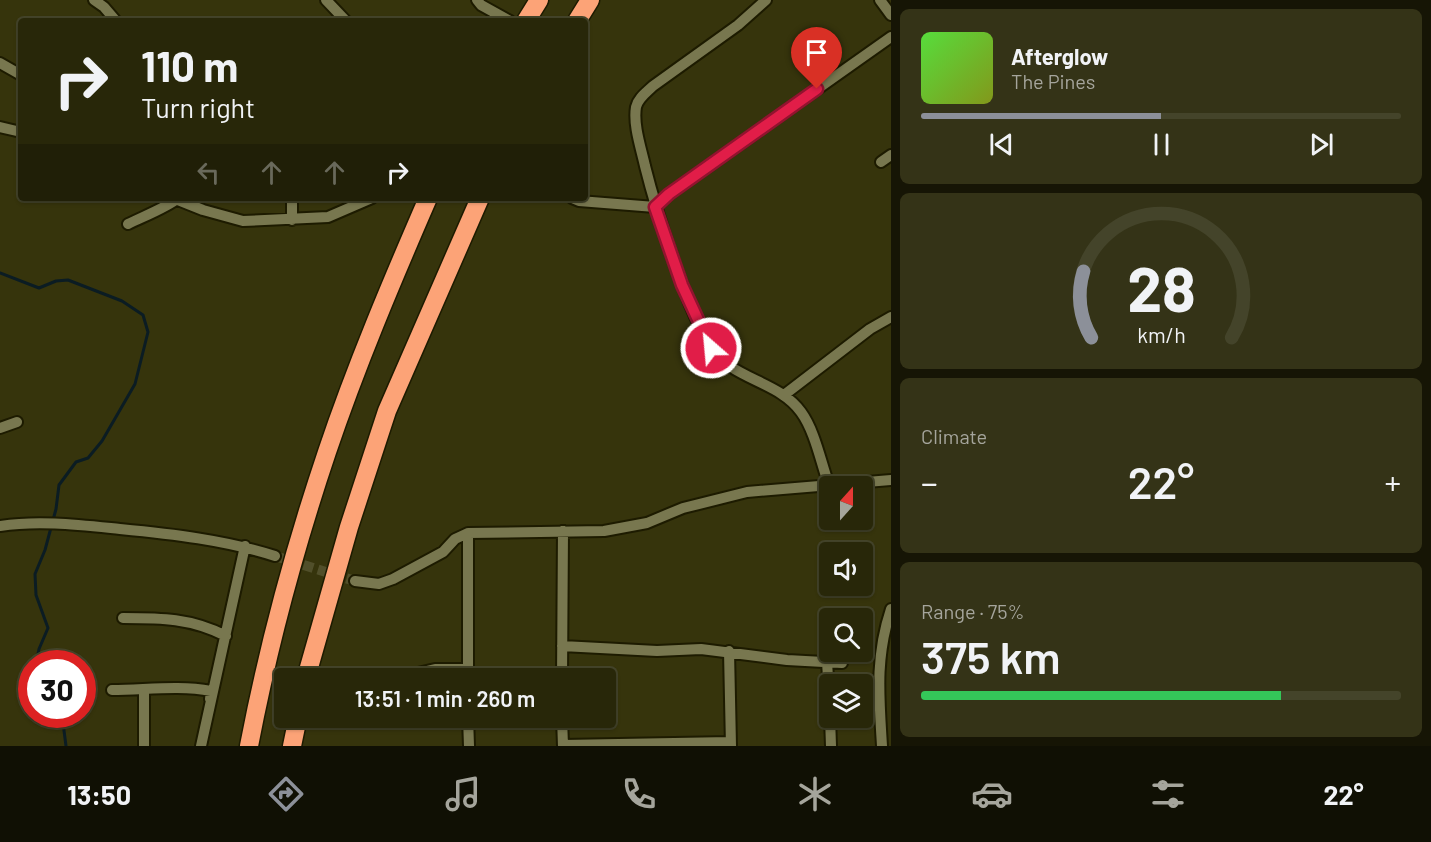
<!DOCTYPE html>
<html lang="en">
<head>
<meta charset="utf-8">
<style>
  :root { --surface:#282709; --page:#343317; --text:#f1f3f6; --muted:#a5a59c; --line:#44442a; --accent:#8c9099 }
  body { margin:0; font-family:Barlow,sans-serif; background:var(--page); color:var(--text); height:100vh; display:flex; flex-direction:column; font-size:22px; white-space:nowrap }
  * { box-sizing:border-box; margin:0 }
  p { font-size:20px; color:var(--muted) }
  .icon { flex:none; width:33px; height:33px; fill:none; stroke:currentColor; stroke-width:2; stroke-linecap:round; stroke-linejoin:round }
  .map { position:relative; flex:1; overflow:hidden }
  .drawer { display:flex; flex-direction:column; gap:9px; padding:9px; background:#161505; width:540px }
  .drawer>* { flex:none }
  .top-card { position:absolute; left:18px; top:18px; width:570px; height:183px; border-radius:6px; box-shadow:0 2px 4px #0004,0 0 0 2px var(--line); background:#282709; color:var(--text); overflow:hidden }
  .needle { width:39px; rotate:21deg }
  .fabs { position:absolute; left:819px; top:476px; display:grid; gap:12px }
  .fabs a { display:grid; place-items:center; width:54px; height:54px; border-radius:6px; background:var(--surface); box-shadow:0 2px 4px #0004,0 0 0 2px var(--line); font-size:30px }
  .speed { position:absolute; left:18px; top:650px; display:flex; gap:12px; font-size:30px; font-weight:700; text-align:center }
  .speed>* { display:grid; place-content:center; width:78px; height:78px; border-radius:50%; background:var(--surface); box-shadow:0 2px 4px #0004,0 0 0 2px var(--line); line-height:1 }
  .speed .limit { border:9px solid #d22; background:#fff; color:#111 }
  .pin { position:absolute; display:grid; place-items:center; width:51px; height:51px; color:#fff; margin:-62px -26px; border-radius:50% 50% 50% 0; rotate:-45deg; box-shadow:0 0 6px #0007 }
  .pin .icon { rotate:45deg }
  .me { position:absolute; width:66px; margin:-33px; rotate:333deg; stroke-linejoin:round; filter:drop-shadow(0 0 4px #0008) }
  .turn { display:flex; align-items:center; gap:21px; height:126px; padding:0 24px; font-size:27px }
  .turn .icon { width:78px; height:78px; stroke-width:2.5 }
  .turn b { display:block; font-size:42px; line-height:51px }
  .lanes { display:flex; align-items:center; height:57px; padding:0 24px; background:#0003; justify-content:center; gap:30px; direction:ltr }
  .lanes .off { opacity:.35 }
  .big { font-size:45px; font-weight:600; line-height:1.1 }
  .drawer .widget { flex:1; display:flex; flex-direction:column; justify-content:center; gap:9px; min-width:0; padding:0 21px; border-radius:9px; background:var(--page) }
  .drawer .dial { align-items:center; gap:0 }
  .dial svg { height:156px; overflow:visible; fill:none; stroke:var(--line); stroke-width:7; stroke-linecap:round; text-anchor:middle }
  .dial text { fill:var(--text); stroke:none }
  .song { display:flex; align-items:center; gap:18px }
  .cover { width:72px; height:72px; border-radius:9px; background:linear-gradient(135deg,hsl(110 70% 55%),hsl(70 70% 35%)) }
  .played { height:6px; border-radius:3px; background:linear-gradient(90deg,var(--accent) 50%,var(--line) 50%) }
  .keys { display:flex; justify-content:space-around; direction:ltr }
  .heat { display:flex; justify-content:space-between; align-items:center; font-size:33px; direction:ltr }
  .charge { height:9px; border-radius:4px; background:linear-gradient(90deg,#34c759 75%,var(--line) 0) }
  .trip { position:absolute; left:274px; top:668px; width:342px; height:60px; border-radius:6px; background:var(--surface); box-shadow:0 2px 4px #0004,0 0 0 2px var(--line); font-weight:600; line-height:60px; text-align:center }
  .tab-bar { display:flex; height:96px; justify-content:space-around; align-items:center; background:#101004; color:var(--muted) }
  .tab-bar .icon { width:42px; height:42px }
  .tab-bar .selected { color:var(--accent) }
  .tab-bar b { font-size:27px; color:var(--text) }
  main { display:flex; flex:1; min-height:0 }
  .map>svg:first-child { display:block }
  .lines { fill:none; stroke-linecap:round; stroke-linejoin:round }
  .stream { stroke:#0b1c23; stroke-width:3 }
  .street-tunnel { stroke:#514f2a; stroke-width:10; stroke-dasharray:10 5; stroke-linecap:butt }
  .street-casing { stroke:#1d1b00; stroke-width:14 }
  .highway-casing { stroke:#1d1b00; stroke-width:21 }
  .street { stroke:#78774f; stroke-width:10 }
  .highway { stroke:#fca377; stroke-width:18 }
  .route-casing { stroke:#92132f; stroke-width:15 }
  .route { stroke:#e11d48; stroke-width:10 }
</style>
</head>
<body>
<main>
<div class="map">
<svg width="891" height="746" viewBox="0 0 891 746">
  <rect width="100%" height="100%" fill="#36340c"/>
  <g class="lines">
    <path class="stream" d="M 0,273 L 39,288 L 56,281 L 68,280 L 122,301 L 143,315 L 148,332 L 135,384 L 102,441 L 88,458 L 76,462 L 59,485 L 56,509 L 45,550 L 35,574 L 36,595 L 48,628 L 39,649 L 36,663
      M 57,714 L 63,723 L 66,746"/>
    <path class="street-tunnel" d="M 275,556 L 355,581"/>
    <defs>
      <path id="street" d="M 94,0 L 104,7 L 116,21
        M 326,0 L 346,21
        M 477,0 L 481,5 L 510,21
        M 766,0 L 738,25 L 653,86 C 647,92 638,98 636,107 C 633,125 641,148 645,166 C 654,202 665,236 677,270 C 686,296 696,323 710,346 C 731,380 778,380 801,412 C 815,431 821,463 829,485
        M 880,0 L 891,15
        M 0,63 L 21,75
        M 0,127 L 21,132
        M 881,162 L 891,155
        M 173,198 L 203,210 L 243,221 L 328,217 L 372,198
        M 572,198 L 579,201 L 655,207 L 669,194 L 891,37
        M 292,220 L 292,198
        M 128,224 C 142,217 168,207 178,198
        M 784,395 L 870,329 L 891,317
        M 0,428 L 17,422
        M 0,526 C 39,520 80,525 120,529 C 172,534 225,540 275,556
        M 355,581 L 379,584 L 393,579 L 443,552 L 455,539 L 468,533 L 604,531 L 647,523 L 683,508 L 747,492 L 891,480
        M 123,618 C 161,618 191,618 226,636
        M 562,646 L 657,651 L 701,649 L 787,660 L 842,663
        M 729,651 L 731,746
        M 827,662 L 830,709
        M 405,676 L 435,669 L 467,669
        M 468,678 L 468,533
        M 562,678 L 563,531
        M 112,690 C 145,690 179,685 211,691 L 210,699
        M 468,717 L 469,746
        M 562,717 L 563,746
        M 830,717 L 831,746
        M 563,745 L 730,742
        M 144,746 L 144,690
        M 201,746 L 245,546
        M 882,746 C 879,696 875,657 891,609"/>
      <path id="highway" d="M 526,21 L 539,0
        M 577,21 L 590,0
        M 306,678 L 349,527 L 387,411 L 480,198
        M 249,746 C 268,647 295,547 327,452 C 356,366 392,281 428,198
        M 292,746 L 298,717"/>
    </defs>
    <use href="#street" class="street-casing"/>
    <use href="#highway" class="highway-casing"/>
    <use href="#street" class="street"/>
    <use href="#highway" class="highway"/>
  </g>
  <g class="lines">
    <defs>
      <path id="route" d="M 711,348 L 682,285 L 655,207 L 669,194 L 817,89"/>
    </defs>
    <use href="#route" class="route-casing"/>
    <use href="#route" class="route"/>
  </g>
</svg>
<div class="fabs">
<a><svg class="needle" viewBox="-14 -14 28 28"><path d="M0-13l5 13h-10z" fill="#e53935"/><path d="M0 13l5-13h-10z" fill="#a5a59c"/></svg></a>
<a><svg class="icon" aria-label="sound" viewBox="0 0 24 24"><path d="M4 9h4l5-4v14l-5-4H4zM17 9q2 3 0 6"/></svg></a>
<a><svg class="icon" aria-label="search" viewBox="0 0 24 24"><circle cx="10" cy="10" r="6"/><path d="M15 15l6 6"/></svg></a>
<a><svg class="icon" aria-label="layers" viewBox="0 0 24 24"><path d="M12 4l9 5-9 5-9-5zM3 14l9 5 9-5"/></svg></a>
</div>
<div class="speed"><div class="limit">30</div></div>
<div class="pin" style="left:817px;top:89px;background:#d93025"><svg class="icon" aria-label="arrive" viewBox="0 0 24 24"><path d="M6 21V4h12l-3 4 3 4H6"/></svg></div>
<svg class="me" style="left:711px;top:348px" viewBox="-20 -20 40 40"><circle r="17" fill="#e11d48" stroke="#fff" stroke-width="3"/><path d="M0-11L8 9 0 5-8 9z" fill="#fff"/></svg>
<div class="trip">13:51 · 1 min · 260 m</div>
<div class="top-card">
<div class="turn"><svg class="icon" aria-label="right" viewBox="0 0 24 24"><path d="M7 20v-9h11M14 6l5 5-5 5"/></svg><div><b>110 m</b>Turn right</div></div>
<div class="lanes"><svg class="icon off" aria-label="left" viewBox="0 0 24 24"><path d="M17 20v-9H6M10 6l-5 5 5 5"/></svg><svg class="icon off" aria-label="ahead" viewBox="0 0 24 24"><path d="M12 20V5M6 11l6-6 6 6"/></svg><svg class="icon off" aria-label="ahead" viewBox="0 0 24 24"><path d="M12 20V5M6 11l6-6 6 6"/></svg><svg class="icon" aria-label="right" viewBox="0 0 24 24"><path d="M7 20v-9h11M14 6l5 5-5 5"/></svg></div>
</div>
</div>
<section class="drawer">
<div class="widget">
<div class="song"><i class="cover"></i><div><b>Afterglow</b><p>The Pines</p></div></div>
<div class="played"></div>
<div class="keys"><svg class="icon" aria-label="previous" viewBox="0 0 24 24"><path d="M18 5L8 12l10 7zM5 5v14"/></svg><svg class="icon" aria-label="pause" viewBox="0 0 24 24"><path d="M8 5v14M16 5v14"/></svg><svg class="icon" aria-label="next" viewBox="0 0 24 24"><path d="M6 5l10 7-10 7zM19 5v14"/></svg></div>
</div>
<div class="widget dial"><svg viewBox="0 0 100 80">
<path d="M14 69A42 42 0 1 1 86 69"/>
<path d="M14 69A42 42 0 0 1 10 35" stroke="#8c9099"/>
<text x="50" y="56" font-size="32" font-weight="700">28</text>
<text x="50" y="72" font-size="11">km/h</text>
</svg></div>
<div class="widget"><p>Climate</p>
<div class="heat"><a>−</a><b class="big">22°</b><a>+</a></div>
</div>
<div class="widget"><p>Range · 75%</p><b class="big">375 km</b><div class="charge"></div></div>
</section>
</main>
<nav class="tab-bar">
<b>13:50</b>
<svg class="icon selected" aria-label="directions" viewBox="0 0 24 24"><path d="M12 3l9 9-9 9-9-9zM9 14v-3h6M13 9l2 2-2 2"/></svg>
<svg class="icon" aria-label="music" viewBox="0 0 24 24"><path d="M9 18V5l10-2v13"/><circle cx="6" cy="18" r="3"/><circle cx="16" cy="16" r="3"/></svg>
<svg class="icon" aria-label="phone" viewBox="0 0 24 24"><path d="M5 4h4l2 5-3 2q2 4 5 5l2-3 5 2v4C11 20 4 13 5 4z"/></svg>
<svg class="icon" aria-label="climate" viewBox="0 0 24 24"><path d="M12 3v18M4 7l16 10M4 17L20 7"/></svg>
<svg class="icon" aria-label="car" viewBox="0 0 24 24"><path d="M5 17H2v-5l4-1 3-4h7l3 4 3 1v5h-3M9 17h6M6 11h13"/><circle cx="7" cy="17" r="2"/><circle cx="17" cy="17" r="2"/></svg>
<svg class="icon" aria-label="filters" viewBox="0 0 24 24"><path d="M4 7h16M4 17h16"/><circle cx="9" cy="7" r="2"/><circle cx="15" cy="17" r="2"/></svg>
<b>22°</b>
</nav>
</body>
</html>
